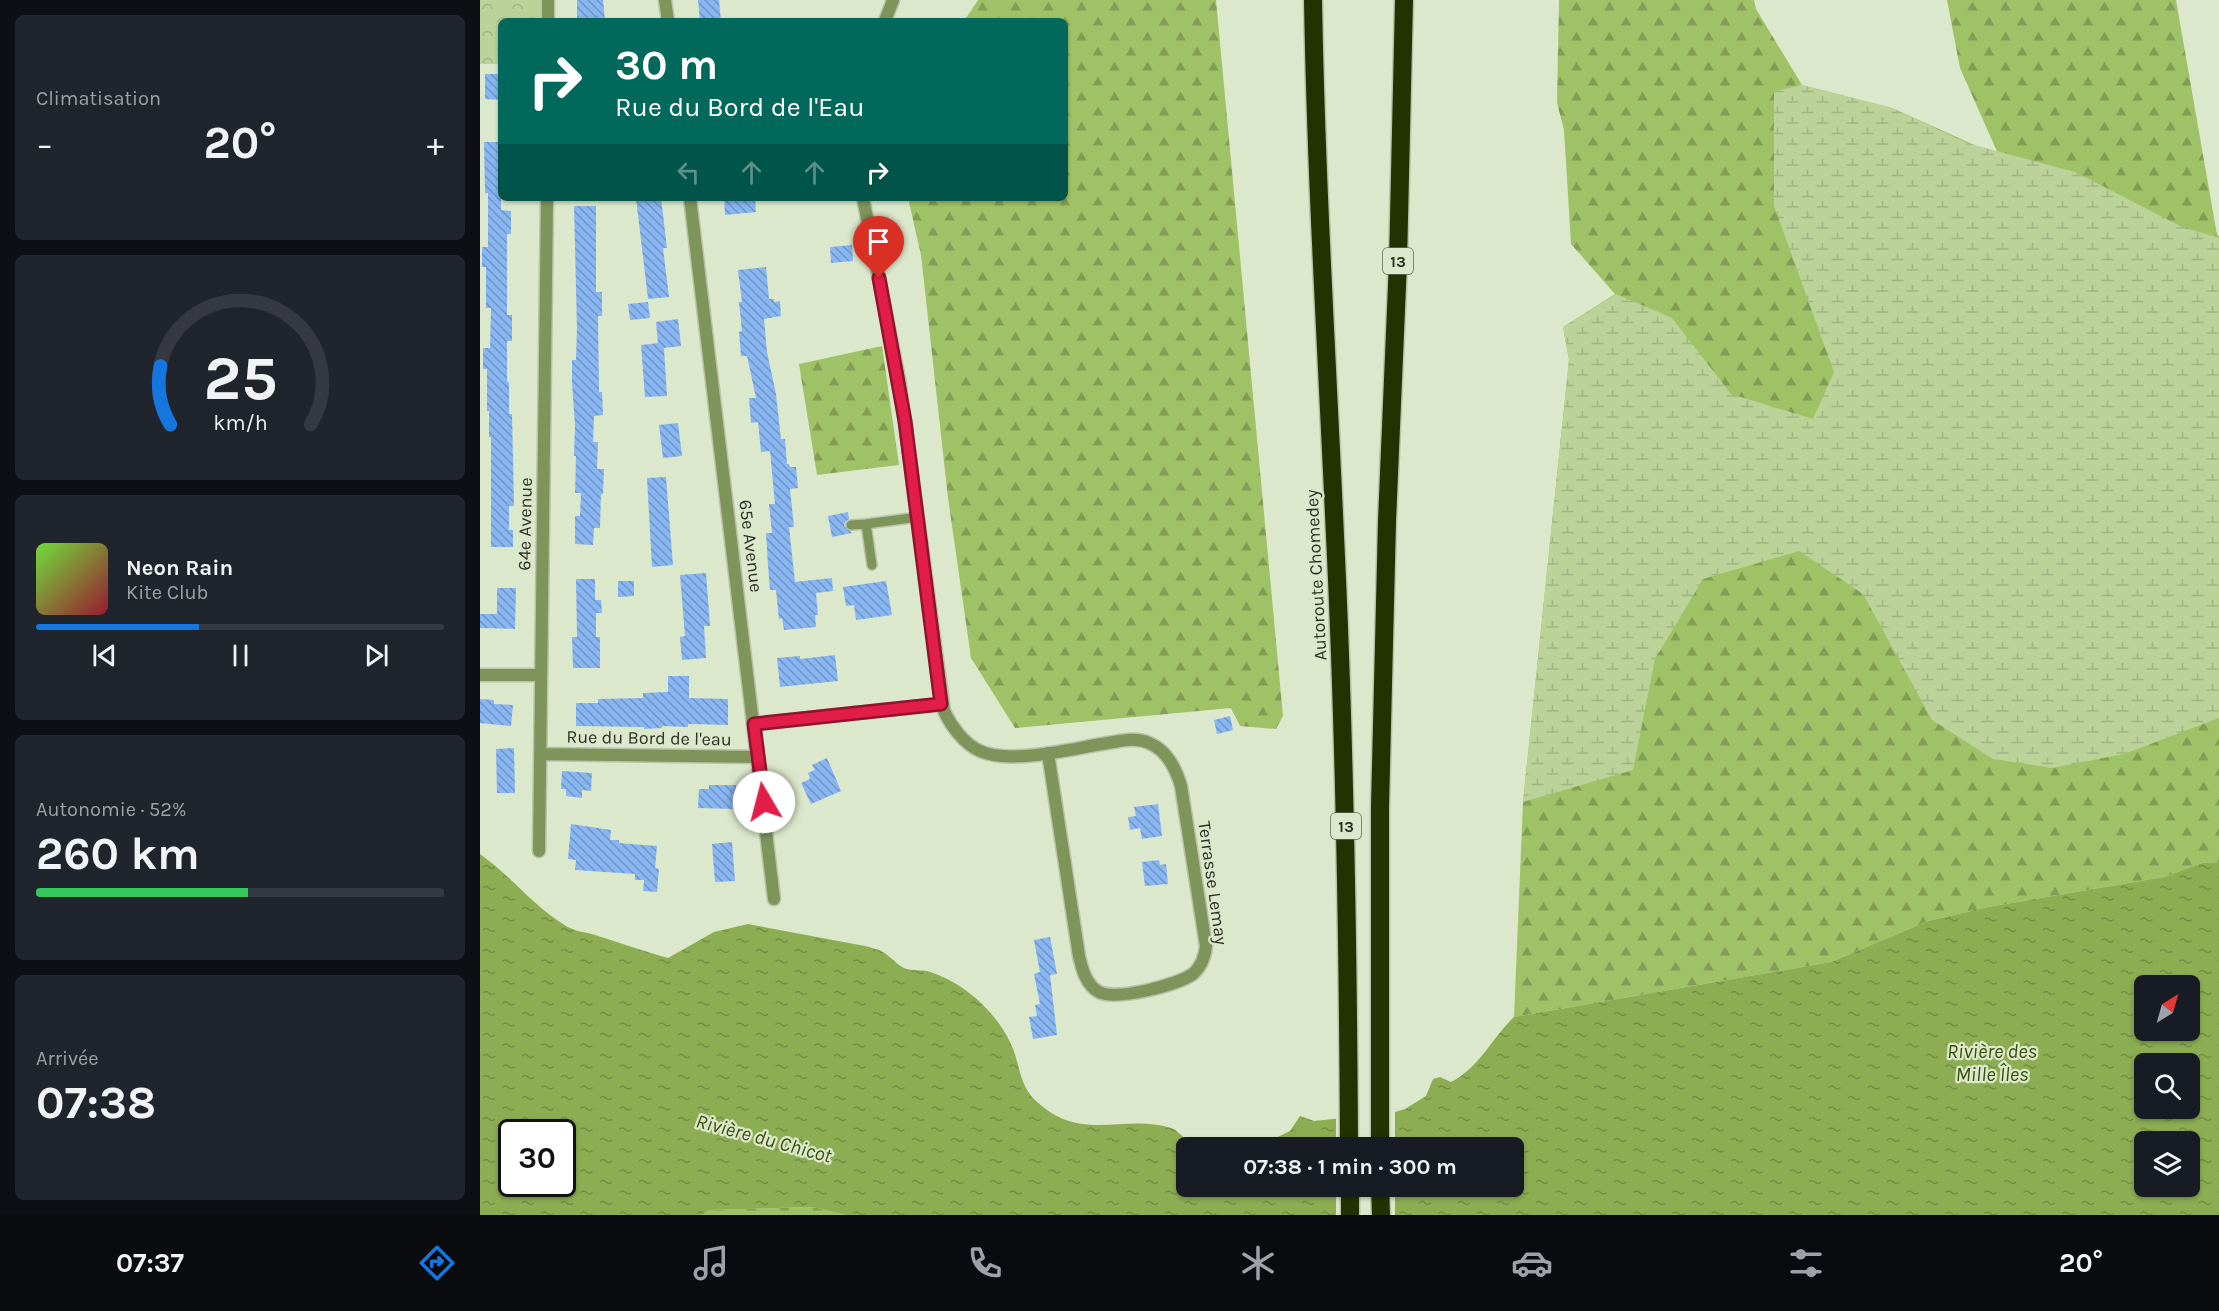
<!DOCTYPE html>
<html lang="fr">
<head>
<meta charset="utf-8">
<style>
  :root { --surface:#171b24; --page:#20242c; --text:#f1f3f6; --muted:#9ea1a6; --line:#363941; --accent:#1576df }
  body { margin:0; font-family:Karla,sans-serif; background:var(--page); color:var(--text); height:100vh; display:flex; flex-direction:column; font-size:22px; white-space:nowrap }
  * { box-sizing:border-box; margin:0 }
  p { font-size:20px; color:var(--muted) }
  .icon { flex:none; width:33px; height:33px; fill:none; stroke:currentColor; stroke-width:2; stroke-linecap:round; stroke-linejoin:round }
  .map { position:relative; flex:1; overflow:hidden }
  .details { display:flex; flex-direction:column; gap:15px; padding:15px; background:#0d0f14; width:480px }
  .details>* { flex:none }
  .top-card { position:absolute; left:18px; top:18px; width:570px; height:183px; border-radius:9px; box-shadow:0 2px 4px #0004; background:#00695c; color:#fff; overflow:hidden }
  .needle { width:39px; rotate:37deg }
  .fabs { position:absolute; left:1654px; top:975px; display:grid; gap:12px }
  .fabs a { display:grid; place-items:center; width:66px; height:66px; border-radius:9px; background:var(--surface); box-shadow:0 2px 4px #0004; font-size:30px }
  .speed { position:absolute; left:18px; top:1119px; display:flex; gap:12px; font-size:30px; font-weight:700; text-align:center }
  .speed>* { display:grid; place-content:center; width:78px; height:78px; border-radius:50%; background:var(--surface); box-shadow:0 2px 4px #0004; line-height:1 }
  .speed .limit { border:3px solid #111; border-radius:9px; background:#fff; color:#111 }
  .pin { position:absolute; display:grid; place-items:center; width:51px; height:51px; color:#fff; margin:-62px -26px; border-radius:50% 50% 50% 0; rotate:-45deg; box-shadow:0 0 6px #0007 }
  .pin .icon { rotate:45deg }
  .me { position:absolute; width:66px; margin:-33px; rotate:352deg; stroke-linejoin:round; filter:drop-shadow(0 0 4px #0008) }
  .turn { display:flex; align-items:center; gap:21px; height:126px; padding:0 18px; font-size:27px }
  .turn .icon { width:78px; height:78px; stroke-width:2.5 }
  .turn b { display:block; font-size:42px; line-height:51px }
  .lanes { display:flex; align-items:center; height:57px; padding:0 18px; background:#0003; justify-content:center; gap:30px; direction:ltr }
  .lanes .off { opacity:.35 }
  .big { font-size:45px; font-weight:700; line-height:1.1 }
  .details .card { flex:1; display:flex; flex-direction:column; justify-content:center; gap:9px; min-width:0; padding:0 21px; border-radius:9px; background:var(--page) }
  .details .dial { align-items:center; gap:0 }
  .dial svg { height:156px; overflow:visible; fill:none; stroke:var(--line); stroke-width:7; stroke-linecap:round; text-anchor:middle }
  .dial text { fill:var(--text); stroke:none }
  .song { display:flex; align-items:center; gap:18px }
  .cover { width:72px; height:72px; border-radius:9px; background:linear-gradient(135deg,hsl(100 70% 55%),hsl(350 70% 35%)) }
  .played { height:6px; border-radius:3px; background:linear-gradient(90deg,var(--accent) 40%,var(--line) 40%) }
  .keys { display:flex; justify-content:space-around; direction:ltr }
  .heat { display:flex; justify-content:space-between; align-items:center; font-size:33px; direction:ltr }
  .charge { height:9px; border-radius:4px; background:linear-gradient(90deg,#34c759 52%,var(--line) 0) }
  .trip { position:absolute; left:696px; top:1137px; width:348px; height:60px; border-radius:9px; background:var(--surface); box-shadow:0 2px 4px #0004; font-weight:700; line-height:60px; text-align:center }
  .tab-bar { display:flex; height:96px; justify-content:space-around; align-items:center; background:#090b0e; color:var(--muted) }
  .tab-bar .icon { width:42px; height:42px }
  .tab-bar .selected { color:var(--accent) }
  .tab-bar b { font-size:27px; color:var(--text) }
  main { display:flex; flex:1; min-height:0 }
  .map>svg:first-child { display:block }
  .forest { fill:url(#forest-firs) }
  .wetland { fill:url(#wetland-marsh) }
  .park { fill:url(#park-crowns) }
  .water { fill:url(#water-ripples); fill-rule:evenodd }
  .pier { fill:#dce8cb }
  .building { fill:url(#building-back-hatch) }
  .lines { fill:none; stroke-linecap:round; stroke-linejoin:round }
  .lane-casing { stroke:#b9c3aa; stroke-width:12 }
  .street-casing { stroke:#b9c3aa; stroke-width:15 }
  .highway-casing { stroke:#b9c3aa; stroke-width:21 }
  .lane { stroke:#7e945b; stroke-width:9 }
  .street { stroke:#7e945b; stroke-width:12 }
  .highway { stroke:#233200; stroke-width:18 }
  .route-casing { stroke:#92132f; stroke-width:15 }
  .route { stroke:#e11d48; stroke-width:10 }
  .labels { text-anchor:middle; stroke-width:4.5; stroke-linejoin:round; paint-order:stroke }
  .shield { fill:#dce8cb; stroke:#616757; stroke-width:1.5 }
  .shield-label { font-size:16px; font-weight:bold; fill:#2c3025 }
  .street-label { font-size:18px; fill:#2c3025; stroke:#dce8cb }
  .water-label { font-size:20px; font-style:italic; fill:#384d09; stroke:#dce8cb }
</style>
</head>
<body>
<main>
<section class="details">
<div class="card"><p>Climatisation</p>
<div class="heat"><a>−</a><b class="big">20°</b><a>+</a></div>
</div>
<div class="card dial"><svg viewBox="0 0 100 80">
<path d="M14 69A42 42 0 1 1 86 69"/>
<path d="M14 69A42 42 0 0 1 9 39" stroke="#1576df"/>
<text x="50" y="56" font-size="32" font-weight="700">25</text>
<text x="50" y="72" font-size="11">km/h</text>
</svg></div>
<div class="card">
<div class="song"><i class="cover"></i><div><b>Neon Rain</b><p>Kite Club</p></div></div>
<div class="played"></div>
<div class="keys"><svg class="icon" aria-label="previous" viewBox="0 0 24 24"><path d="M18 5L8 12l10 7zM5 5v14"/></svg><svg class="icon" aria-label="pause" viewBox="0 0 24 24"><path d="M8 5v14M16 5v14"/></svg><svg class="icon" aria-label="next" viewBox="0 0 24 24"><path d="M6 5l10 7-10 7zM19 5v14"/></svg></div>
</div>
<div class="card"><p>Autonomie · 52%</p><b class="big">260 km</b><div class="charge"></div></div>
<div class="card"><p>Arrivée</p><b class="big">07:38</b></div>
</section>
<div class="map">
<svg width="1739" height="1215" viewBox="0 0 1739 1215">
  <defs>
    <pattern id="forest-firs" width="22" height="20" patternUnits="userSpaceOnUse" patternTransform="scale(1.5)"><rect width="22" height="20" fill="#a0c266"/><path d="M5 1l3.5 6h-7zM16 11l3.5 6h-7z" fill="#839e54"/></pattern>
    <pattern id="wetland-marsh" width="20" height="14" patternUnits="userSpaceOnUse" patternTransform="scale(1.5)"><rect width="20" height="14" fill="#bbd298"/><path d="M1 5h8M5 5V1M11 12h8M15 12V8" fill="none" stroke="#a1b583"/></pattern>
    <pattern id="park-crowns" width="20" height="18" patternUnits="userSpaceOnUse" patternTransform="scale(1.5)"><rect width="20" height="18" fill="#bbd298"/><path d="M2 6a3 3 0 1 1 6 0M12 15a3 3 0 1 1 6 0" fill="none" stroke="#a1b583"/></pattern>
    <pattern id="water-ripples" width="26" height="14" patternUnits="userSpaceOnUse" patternTransform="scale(1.5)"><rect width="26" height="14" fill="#8cad52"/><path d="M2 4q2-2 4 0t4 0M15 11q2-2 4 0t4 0" fill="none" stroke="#738d44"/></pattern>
    <pattern id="building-back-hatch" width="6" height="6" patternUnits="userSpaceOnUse" patternTransform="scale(1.5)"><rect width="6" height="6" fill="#88b6f2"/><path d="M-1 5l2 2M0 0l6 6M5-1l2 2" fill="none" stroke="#6f94c4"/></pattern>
  </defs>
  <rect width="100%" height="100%" fill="#dce8cb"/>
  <path class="forest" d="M 498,0 L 736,0 L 803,716 L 796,729 L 760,726 L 751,708 L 535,728 L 491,658 L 468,498 L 441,255 L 428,198 L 585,198 L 585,21 L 484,21 Z
    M 1079,0 L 1274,0 L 1276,9 L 1322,85 L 1412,108 L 1519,156 L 1480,68 L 1467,0 L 1696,0 L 1737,235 L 1739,236 L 1739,862 L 1722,863 L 1684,877 L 1508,907 L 1448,921 L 1351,962 L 1034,1017 L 1043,802 L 1089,360 L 1083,327 L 1135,294 L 1091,244 L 1084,130 L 1077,103 Z
    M 402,346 L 419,465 L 337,475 L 319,364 Z
    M 333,1207 L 366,1215 L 222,1215 L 229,1210 Z"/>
  <path class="wetland" d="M 1322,85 L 1412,108 L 1487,143 L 1595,172 L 1702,227 L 1739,238 L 1739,718 L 1644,754 L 1572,768 L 1513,759 L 1452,720 L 1383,594 L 1319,551 L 1223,579 L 1175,659 L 1153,770 L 1043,802 L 1089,360 L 1083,327 L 1136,294 L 1192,318 L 1251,394 L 1333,419 L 1354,372 L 1294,206 L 1294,91 Z"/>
  <path class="park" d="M 0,0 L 68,0 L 68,21 L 21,21 L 21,64 L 0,64 Z"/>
  <path class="water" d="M 0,854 C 31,876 54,907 86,926 C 95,931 103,932 112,934 C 138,942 163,951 188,958 L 234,932 L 268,924 L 385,946 C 391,948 398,949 403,952 C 410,956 416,964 424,968 C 431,971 440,970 447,971 C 482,981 516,1011 531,1044 C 540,1063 539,1086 556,1101 C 602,1144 643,1113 691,1128 C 696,1129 700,1135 705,1138 C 718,1145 740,1146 754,1147 L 706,1148 L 706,1186 L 1034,1186 L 1034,1148 L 777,1147 L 810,1131 L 820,1116 L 834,1121 L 912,1113 L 925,1109 L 946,1096 L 953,1079 L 960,1077 L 971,1082 C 999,1068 1012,1038 1034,1017 L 1351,962 L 1448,921 L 1508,907 L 1684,877 L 1722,863 L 1739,862 L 1739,1215 L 366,1215 L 333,1207 L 229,1210 L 222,1215 L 0,1215 ZM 1665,986 L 1710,986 L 1710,1030 L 1665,1030 ZM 1665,1064 L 1710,1064 L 1710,1108 L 1665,1108 ZM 32,1132 L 82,1132 L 82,1184 L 32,1184 ZM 1665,1142 L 1710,1142 L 1710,1186 L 1665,1186 Z"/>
  <path class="pier" d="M 915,1109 L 915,1147 L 856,1147 L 856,1115 Z
    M 856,1187 L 915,1187 L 915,1215 L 856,1215 Z"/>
  <path class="building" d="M 97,0 L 123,0 L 125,21 L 97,21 Z
    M 218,0 L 239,0 L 241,21 L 220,21 Z
    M 5,74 L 21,74 L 21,100 L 5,99 Z
    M 4,142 L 21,142 L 21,210 L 31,211 L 31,234 L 27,234 L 27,315 L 32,315 L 32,341 L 27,341 L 27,382 L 29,382 L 29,414 L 32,414 L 34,506 L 29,506 L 29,530 L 33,530 L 33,547 L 11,547 L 11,437 L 9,437 L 9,411 L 7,411 L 7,369 L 3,369 L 3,348 L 10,348 L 11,308 L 6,308 L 6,267 L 2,267 L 2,247 L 8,247 L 8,193 L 5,193 Z
    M 156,198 L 181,198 L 187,248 L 183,248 L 189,297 L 168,299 Z
    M 244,198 L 275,198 L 276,212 L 245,215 Z
    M 94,206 L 116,206 L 116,292 L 122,292 L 122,316 L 118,316 L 119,392 L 122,392 L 123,415 L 114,416 L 113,442 L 118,442 L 117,469 L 124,469 L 123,494 L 121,494 L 120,528 L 114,528 L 113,545 L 95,544 L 95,516 L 100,516 L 101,493 L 95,493 L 96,456 L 94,456 L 95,426 L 92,383 L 92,360 L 96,360 L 97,328 Z
    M 372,245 L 373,261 L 351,263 L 350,247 Z
    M 286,267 L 289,299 L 294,299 L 294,302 L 300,301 L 301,316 L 284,319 L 287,352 L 296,394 L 301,439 L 305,439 L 307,464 L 309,464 L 310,467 L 316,467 L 318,488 L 310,489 L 314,527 L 309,527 L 315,582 L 352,578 L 353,591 L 336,593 L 338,615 L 335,615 L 336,627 L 304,630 L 302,618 L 299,619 L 296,590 L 290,590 L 288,566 L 286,533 L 292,533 L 289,504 L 295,504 L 290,451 L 281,452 L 278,422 L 271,423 L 269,398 L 276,398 L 267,356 L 261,356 L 259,332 L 262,331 L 259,302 L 262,302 L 258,270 Z
    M 168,302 L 170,318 L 150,320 L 148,304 Z
    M 198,319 L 201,346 L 184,348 L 187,396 L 165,397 L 161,345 L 178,343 L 176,322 Z
    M 198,423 L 202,456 L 183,458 L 179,425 Z
    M 186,477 L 193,565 L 172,567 L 167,478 Z
    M 368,512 L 369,519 L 365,522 L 364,526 L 372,533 L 352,537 L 348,516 Z
    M 226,573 L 230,626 L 224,626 L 226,658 L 202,660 L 200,637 L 205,636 L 200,575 Z
    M 96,579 L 115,579 L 115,600 L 121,600 L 122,613 L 116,613 L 116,637 L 120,637 L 120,668 L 93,668 L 92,637 L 97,637 Z
    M 138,581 L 154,581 L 154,596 L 138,597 Z
    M 406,581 L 412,615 L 376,620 L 374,605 L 366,606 L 363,587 Z
    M 17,588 L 36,588 L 35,629 L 0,628 L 0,614 L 17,614 Z
    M 355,655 L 358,681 L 300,687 L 297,658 L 320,656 L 320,659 Z
    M 188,676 L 209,676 L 209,698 L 248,699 L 248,725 L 208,724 L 208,727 L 182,726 L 182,728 L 164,729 L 164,727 L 96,726 L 96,703 L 118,703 L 118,699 L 163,698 L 163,693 L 188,692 Z
    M 0,699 L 14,700 L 14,704 L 33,705 L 31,726 L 0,723 Z
    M 750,716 L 753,730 L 737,734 L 734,720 Z
    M 34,748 L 35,793 L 17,793 L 16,749 Z
    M 347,758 L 361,791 L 331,804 L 321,783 L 330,779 L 328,773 L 335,770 L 332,765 Z
    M 82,771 L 112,773 L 111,791 L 102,790 L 102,798 L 86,796 L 86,789 L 81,789 Z
    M 229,785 L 256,785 L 256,809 L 218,808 L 219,789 L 229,789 Z
    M 678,804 L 682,836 L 662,839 L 660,828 L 650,830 L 648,817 L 656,816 L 654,807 Z
    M 91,824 L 131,830 L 130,840 L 139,840 L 139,843 L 177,846 L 175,868 L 179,869 L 177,892 L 163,891 L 164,880 L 155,880 L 155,874 L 95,870 L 96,860 L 88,859 Z
    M 252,842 L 255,881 L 235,882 L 232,844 Z
    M 679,860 L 680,865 L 686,864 L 688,884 L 665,886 L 662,862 Z
    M 570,937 L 577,974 L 570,975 L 577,1035 L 553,1039 L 549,1017 L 557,1016 L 555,1005 L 560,1004 L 554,974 L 560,972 L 554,940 Z"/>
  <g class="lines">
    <defs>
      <path id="lane" d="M 371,525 L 386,524
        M 392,565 L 386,524 L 438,517"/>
      <path id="street" d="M 68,0 L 68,21
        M 185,0 L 188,21
        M 405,21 L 413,0
        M 210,198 L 294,899
        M 383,198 L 419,379 L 464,711 C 471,726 484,744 500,751 C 531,765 594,748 628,743 C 641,741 656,737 669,743 C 686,750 696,769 701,786 L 726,946 C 725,957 722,966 713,974 C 697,985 636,1001 619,992 C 606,985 602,969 599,956 L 568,753
        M 0,675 L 61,675
        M 275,724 L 461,704
        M 60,754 L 278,757
        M 59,851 L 67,198"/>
      <path id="highway" d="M 833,0 C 836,179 847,357 855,536 C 865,740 868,944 869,1148
        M 900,1148 L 900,807 L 907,521 L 918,262 L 924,0
        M 870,1186 L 870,1215
        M 900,1186 L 901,1215"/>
    </defs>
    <use href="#lane" class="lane-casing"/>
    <use href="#street" class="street-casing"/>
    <use href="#highway" class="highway-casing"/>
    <use href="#lane" class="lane"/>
    <use href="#street" class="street"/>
    <use href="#highway" class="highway"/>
  </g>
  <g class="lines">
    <defs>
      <path id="route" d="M 284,802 L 274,724 L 461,704 L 425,421 L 399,278"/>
    </defs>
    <use href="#route" class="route-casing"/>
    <use href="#route" class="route"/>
  </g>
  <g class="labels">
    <g class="shield">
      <rect x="903" y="248" width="30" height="26" rx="4.5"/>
      <rect x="851" y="813" width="30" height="26" rx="4.5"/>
    </g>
    <g class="shield-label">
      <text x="918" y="267">13</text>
      <text x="866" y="832">13</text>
    </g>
    <g class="street-label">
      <text transform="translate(45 524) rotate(-89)" y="6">64e Avenue</text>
      <text transform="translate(271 546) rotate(83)" y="6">65e Avenue</text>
      <text transform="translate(836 575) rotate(-93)" y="6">Autoroute Chomedey</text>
      <text transform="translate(169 738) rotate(1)" y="6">Rue du Bord de l'eau</text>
      <text transform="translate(733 883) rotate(82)" y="6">Terrasse Lemay</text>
    </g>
    <g class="water-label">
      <text x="1512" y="1058">Rivière des<tspan x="1512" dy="23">Mille Îles</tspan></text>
      <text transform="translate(284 1138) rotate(15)" y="7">Rivière du Chicot</text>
    </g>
  </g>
</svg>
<div class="fabs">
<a><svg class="needle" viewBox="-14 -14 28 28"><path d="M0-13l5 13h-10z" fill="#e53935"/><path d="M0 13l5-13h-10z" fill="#9ea1a6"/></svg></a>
<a><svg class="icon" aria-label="search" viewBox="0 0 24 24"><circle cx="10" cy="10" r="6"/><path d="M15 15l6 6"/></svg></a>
<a><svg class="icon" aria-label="layers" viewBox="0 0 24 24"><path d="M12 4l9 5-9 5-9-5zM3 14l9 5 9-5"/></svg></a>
</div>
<div class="speed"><div class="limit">30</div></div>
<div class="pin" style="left:399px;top:278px;background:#d93025"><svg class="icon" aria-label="arrive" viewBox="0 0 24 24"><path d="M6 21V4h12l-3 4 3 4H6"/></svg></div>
<svg class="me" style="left:284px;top:802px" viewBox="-20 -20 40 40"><circle r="19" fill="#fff"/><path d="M0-13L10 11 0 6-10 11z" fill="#e11d48"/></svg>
<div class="trip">07:38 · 1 min · 300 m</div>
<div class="top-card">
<div class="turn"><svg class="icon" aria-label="right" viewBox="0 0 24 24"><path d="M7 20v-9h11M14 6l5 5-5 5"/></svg><div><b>30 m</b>Rue du Bord de l'Eau</div></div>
<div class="lanes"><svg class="icon off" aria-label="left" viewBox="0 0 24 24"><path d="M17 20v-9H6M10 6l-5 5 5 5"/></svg><svg class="icon off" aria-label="ahead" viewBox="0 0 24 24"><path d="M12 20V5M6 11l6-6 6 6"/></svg><svg class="icon off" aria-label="ahead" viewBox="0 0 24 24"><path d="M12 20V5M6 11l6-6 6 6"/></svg><svg class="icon" aria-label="right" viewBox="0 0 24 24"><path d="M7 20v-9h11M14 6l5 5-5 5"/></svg></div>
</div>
</div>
</main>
<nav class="tab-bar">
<b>07:37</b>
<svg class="icon selected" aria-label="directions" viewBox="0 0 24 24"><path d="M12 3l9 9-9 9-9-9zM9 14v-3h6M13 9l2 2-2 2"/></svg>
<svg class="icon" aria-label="music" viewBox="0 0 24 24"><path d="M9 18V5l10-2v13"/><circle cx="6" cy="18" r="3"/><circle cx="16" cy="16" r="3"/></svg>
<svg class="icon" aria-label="phone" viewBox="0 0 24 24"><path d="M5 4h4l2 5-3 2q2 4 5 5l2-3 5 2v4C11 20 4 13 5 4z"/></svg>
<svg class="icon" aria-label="climate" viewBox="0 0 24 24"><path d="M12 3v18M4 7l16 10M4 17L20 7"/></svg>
<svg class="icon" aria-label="car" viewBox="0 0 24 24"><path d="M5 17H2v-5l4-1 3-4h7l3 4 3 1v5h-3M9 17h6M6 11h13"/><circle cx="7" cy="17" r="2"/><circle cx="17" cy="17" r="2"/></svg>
<svg class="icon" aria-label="filters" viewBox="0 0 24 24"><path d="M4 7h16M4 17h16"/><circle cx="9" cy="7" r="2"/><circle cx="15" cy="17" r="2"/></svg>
<b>20°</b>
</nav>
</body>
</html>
